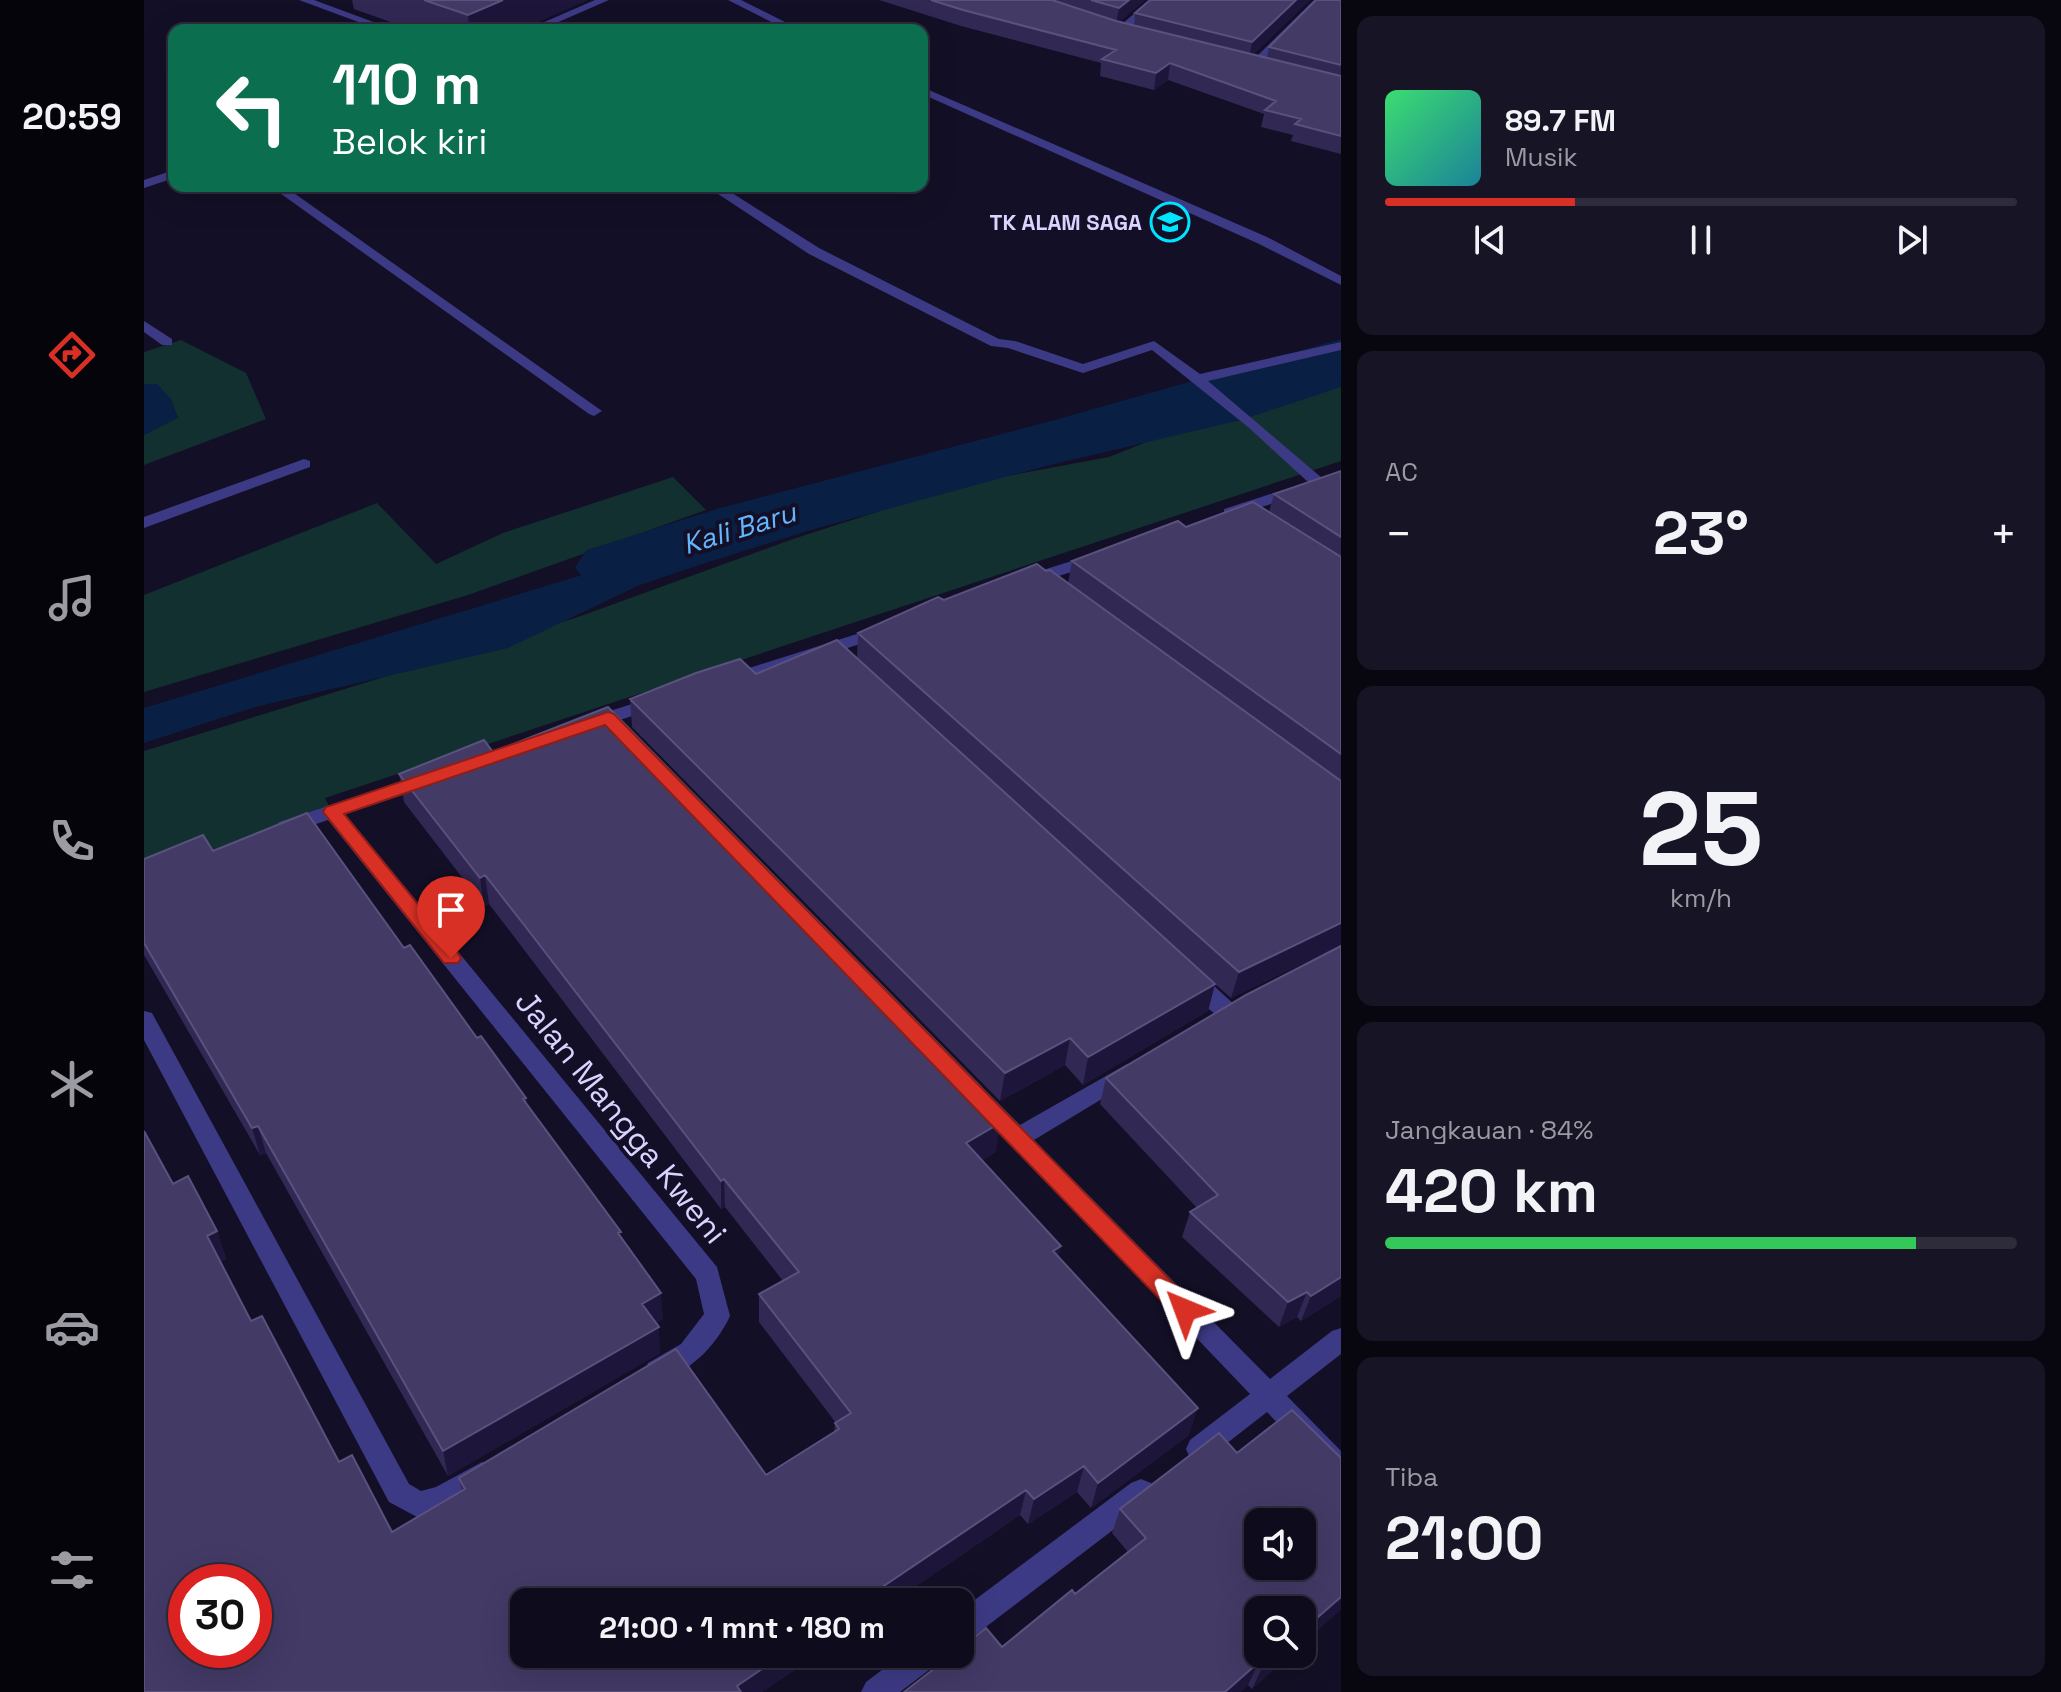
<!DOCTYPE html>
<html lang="id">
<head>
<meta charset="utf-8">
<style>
  :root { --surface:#0e0b1c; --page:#171425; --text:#f1f3f6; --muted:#9b9ba3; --line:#2e2b3b; --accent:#d93025 }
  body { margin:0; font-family:"Space Grotesk",sans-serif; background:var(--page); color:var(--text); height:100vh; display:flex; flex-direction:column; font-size:30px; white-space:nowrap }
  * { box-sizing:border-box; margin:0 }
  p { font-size:26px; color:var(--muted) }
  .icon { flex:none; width:44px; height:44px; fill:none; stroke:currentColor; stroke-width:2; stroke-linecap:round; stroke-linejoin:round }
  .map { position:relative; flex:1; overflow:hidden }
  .details { display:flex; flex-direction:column; gap:16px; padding:16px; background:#08060f; width:720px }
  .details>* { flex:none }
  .top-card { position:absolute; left:24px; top:24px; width:760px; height:168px; border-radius:16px; box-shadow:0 8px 32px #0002,0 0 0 2px var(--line); background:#0b6e4f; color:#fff; overflow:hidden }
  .buttons { position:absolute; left:1100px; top:1508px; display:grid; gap:16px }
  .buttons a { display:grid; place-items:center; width:72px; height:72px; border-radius:16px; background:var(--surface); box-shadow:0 8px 32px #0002,0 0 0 2px var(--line); font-size:40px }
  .speed { position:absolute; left:24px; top:1564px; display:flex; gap:16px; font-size:40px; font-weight:700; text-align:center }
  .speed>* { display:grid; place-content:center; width:104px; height:104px; border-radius:50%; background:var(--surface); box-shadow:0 8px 32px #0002,0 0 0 2px var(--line); line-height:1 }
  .speed .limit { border:12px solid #d22; background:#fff; color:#111 }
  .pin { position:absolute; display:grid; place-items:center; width:68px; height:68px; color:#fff; margin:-82px -34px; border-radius:50% 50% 50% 0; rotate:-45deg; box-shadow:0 0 8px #0007 }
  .pin .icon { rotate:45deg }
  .me { position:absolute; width:88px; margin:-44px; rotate:316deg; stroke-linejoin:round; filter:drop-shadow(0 0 6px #0008) }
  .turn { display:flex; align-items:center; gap:28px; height:168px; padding:0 32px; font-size:36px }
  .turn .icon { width:104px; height:104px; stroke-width:2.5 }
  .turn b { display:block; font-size:56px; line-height:68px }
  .big { font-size:60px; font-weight:800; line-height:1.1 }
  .details .tile { flex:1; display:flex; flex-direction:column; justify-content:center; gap:12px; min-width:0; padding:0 28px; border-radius:16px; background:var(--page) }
  .details .dial { align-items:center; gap:0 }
  .dial b { font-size:104px; line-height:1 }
  .song { display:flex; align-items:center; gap:24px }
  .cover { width:96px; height:96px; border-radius:12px; background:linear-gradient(135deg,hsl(140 70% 55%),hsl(190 70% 35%)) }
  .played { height:8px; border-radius:4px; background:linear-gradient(90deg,var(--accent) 30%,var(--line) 30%) }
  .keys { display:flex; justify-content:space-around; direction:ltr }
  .heat { display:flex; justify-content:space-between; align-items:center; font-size:44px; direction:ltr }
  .charge { height:12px; border-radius:6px; background:linear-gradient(90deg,#34c759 84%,var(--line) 0) }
  .trip { position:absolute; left:366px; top:1588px; width:464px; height:80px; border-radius:16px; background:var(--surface); box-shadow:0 8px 32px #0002,0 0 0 2px var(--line); font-weight:800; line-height:80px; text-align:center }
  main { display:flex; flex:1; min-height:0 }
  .tabs { display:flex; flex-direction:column; width:144px; justify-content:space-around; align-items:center; background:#06040b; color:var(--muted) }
  .tabs .icon { width:56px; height:56px }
  .tabs .on { color:var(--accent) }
  .tabs b { font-size:36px; color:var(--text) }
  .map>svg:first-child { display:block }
  .green { fill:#12302f }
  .water { fill:#0a1f44 }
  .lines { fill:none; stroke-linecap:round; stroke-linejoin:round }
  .river { fill:#0a1f44; fill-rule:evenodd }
  .street { fill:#3d3a85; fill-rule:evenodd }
  .wall { fill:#312854 }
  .shaded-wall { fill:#1d163a }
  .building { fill:#433a66; stroke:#5a527e; stroke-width:2; fill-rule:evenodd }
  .route { fill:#d93025; stroke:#8d1f18; stroke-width:2 }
  .labels { text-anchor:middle; stroke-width:8; stroke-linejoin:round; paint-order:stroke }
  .far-poi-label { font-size:22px; font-weight:bold; fill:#d9d4ff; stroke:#130f26; text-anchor:end }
  .water-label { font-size:28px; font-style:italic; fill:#62b6ff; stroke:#130f26 }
  .near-street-label { font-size:32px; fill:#d9d4ff; stroke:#130f26 }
</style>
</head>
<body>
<main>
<nav class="tabs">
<b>20:59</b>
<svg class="icon on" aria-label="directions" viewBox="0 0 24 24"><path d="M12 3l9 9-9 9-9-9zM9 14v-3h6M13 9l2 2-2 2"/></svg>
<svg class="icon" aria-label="music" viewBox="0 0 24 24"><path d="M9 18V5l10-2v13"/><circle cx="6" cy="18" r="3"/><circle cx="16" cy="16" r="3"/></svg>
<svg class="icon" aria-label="phone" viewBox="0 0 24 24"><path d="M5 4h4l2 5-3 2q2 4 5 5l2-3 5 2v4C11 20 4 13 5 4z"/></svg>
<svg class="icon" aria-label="climate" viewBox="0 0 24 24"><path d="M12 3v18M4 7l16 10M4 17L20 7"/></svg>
<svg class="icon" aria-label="car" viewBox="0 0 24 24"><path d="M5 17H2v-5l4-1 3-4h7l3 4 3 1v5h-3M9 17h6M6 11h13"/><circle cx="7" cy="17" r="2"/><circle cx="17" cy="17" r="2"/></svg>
<svg class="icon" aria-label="filters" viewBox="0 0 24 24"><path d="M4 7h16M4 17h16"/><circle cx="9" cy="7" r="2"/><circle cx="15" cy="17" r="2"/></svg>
</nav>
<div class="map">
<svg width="1197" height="1692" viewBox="0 0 1197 1692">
  <rect width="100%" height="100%" fill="#130f26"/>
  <path class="green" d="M 37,340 L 102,373 L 122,419 L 0,465 L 0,435 L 34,417 L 13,384 L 0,384 L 0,352 Z
    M 1197,383 L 1197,461 L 181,798 L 188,812 L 0,875 L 0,751 L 434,617 L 652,538 L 820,484 L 965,457 L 1010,439 Z
    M 529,477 L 562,510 L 324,595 L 0,692 L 0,595 L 233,503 L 292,564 L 359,533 Z"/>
  <path class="water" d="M 1197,357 L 1197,387 L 1097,420 L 779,495 L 504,581 L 364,648 L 111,707 L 0,743 L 0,708 L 794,467 L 1042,408 Z
    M 0,384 L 13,384 L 27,399 L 34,418 L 0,435 Z"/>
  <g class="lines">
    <path class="river" d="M 1197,339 L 1197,381 L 957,451 L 630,540 L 499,584 L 471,591 L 443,584 L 431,567 L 443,550 L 576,508 L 907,421 Z"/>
    <path class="street" d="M 155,0 L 170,0 L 251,30 L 236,30 Z
      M 451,0 L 465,0 L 396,30 L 382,30 Z
      M 584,0 L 597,0 L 657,30 L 643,30 Z
      M 1006,0 L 1017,0 L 979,34 L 971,34 L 971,30 Z
      M 1170,0 L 1181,0 L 1112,69 L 1104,69 L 1104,65 Z
      M 778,87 L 1123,237 L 1197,276 L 1197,285 L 1113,243 L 778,94 Z
      M 30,170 L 30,178 L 0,188 L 0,180 Z
      M 126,186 L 140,186 L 458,411 L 450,416 L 445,414 Z
      M 562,186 L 577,186 L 675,248 L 855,339 L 871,341 L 939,364 L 1010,341 L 1056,374 L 1197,342 L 1197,350 L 1064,381 L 1178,478 L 1197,472 L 1197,482 L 1092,515 L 1080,515 L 1080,509 L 1164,482 L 1104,427 L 1008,350 L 939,373 L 864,348 L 847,346 L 665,254 Z
      M 0,321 L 28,339 L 28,345 L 18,345 L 0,332 Z
      M 160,459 L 166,461 L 166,467 L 0,528 L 0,517 Z
      M 950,554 L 956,555 L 958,559 L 956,563 L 886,585 L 878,580 L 880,576 Z
      M 738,626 L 744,627 L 747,631 L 744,635 L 592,684 L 586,686 L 577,680 L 580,676 Z
      M 513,696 L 519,698 L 522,702 L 519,706 L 448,729 L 439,723 L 441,719 Z
      M 282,774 L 292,780 L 289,785 L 201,814 L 573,1267 L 586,1316 C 571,1348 546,1371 513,1383 L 504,1379 L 500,1371 L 504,1363 L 537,1344 L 560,1314 L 552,1279 L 184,820 L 142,834 L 132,827 L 135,822 Z
      M 1050,973 L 1058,975 L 1093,1007 L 1096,1013 L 1093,1019 C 1074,1025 1056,999 1042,987 L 1039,981 L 1042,975 Z
      M 0,1011 L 8,1013 L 265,1484 L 277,1491 L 292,1487 L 338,1462 L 348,1466 L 352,1475 C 341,1500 299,1512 275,1518 L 245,1502 L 0,1040 Z
      M 983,1064 L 991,1067 L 994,1073 L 991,1079 L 890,1140 L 1126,1379 L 1188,1331 L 1197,1328 L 1197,1354 L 1143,1396 L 1197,1451 L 1197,1483 L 1187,1479 L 1123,1412 L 1064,1458 L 1055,1462 L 1046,1458 L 1042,1449 L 1046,1440 L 1106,1394 L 806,1080 L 809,1074 L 817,1071 L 825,1074 L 876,1125 Z
      M 997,1479 L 1007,1483 L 1011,1492 L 1007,1501 L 826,1639 L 816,1643 L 816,1611 L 987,1483 Z
      M 759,1654 L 798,1654 L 793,1664 L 756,1692 L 717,1692 L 722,1682 Z"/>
  </g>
  <path class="wall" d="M 208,0 L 443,0 L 375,30 L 269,30 L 210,9 Z
    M 735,0 L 1001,0 L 976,21 L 990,25 L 991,13 L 1006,0 L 1166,0 L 1110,54 L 1123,58 L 1125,47 L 1197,0 L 1197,154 L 1147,141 L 1149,135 L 1117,127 L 1120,114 L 1024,80 L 1010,90 L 956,76 L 957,63 L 817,26 Z
    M 1197,471 L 1197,945 L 1087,998 L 1071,984 L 1064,1011 L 939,1085 L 921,1065 L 856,1101 L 488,727 L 486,699 L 612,674 L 713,658 L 714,633 L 800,600 L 902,571 L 924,583 L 928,561 L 1042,527 L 1125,512 L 1130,494 Z
    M 349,752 L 834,1100 L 852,1152 L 838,1160 L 915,1258 L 1045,1435 L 947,1508 L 933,1492 L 884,1524 L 876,1515 L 749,1602 L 380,1602 L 380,1654 L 674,1654 L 618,1692 L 0,1692 L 29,1184 L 73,1231 L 82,1259 L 76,1262 L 107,1321 L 195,1462 L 248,1532 L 318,1491 L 315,1478 L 622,1475 L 690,1432 L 691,1423 L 692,1423 L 615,1322 L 615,1294 L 639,1281 L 581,1207 L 577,1209 L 384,955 L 345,904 L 340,906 L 260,802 L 255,774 Z
    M 69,851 L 260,948 L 382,1098 L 383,1104 L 478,1238 L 519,1319 L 512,1323 L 516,1353 L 304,1476 L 122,1153 L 116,1155 L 0,955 L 0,859 Z
    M 962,1078 L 1197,1296 L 1157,1321 L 1153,1317 L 1135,1327 L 1038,1237 L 1046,1212 L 1053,1208 L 956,1104 Z
    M 1093,1453 L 1197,1458 L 1197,1609 L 1108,1689 L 1104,1685 L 1096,1692 L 760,1692 L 858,1647 L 931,1594 L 984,1552 L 968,1533 L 976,1509 Z"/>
  <path class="shaded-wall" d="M 359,0 L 443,0 L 375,30 L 325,30 L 324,15 Z
    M 985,0 L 1001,0 L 972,25 L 975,8 Z
    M 1152,0 L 1166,0 L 1105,59 L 1108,42 Z
    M 1026,63 L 1024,80 L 1010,90 L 1012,73 Z
    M 341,875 L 345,904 L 340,906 L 336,878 Z
    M 1197,923 L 1197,945 L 1087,998 L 1095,972 Z
    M 1071,984 L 1064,1011 L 939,1085 L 944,1057 Z
    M 926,1038 L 921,1065 L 856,1101 L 861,1073 Z
    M 836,1086 L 832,1114 L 826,1091 Z
    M 856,1123 L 852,1152 L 818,1171 L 822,1143 Z
    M 114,1126 L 122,1153 L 116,1155 L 108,1128 Z
    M 580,1179 L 581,1207 L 577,1209 L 577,1181 Z
    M 73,1231 L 82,1259 L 73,1264 L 63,1236 Z
    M 917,1246 L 912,1274 L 909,1251 Z
    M 1197,1277 L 1197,1296 L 1157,1321 L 1167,1296 Z
    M 1163,1292 L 1153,1317 L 1135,1327 L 1144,1302 Z
    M 517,1293 L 519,1319 L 500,1330 L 498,1304 Z
    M 515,1327 L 516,1353 L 304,1476 L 299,1451 Z
    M 1054,1408 L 1045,1435 L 947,1508 L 954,1483 Z
    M 940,1466 L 933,1492 L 884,1524 L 890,1499 Z
    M 882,1490 L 876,1515 L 749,1602 L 716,1602 Z
    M 1197,1597 L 1197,1609 L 1158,1644 L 1158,1631 Z
    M 640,1654 L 674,1654 L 618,1692 L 593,1692 L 593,1686 Z
    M 1133,1654 L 1147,1654 L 1108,1689 L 1119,1666 Z
    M 1115,1662 L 1104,1685 L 1096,1692 L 1081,1692 Z"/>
  <path class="building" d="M 280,0 L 359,0 L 324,15 Z
    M 787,0 L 908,0 L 972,21 L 1197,76 L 1197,136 L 1151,124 L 1157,119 L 1121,110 L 1132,101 L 1026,63 L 1012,73 L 958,59 L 972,50 L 819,10 Z
    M 947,0 L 985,0 L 975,8 Z
    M 1006,0 L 1152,0 L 1108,42 L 991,13 Z
    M 1172,0 L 1197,0 L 1197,65 L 1125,47 Z
    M 1197,471 L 1197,537 L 1130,494 Z
    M 1109,502 L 1197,557 L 1197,754 L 928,561 L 1034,521 L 1042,527 Z
    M 893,564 L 902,571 L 906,570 L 1197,781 L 1197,923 L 1095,972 L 714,633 L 794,597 L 800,600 Z
    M 693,640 L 1071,984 L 944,1057 L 926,1038 L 861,1073 L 486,699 L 552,673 L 596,659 L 612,674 Z
    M 464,707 L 836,1086 L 826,1091 L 856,1123 L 822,1143 L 917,1246 L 909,1251 L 1054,1408 L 954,1483 L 940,1466 L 890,1499 L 882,1490 L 716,1602 L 380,1602 L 380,1654 L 640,1654 L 593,1686 L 597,1692 L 0,1692 L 0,1131 L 29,1184 L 44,1176 L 73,1231 L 63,1236 L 107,1321 L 118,1316 L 195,1462 L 208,1455 L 248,1532 L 321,1489 L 315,1478 L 532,1349 L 622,1475 L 695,1429 L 691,1423 L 707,1413 L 615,1294 L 655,1272 L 580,1179 L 577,1181 L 381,926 L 341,875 L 336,878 L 255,774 L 340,740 L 349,752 ZM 42,1582 L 110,1582 L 110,1650 L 42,1650 Z
    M 163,813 L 260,948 L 266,945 L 333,1038 L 337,1036 L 382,1098 L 379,1099 L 477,1232 L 474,1233 L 517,1293 L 498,1304 L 515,1327 L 299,1451 L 114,1126 L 108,1128 L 0,943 L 0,859 L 59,835 L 69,851 Z
    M 1197,946 L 1197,1277 L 1167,1296 L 1163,1292 L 1144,1302 L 1046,1212 L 1074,1195 L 962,1078 L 1102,995 Z
    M 1148,1410 L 1197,1458 L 1197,1597 L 1158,1631 L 1158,1610 L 1114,1610 L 1114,1654 L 1133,1654 L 1119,1666 L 1115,1662 L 1081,1692 L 760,1692 L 809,1654 L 816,1654 L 816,1649 L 842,1628 L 858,1647 L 928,1590 L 931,1594 L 1002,1538 L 976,1509 L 1075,1433 L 1093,1453 ZM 1114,1522 L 1158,1522 L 1158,1566 L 1114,1566 Z"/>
  <path class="route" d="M 464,712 L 470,714 L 1049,1303 L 1052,1310 L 1049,1317 L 1041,1320 L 1033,1317 L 461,725 L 200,814 L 314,953 L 317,958 L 314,963 L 300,963 L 179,812 L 182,807 Z"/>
  <defs>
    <symbol id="school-ring" viewBox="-11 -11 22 22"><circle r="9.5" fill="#130f26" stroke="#00e5ff" stroke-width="1.5"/><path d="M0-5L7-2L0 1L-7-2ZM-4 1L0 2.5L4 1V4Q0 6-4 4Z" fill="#00e5ff"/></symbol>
  </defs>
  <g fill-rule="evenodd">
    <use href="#school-ring" x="1004" y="200" width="44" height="44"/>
  </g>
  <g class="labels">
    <g class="far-poi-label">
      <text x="998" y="230">TK ALAM SAGA</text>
    </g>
    <g class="water-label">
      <text transform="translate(595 528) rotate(-17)" y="10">Kali Baru</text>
    </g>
    <g class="near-street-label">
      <text transform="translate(477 1117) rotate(51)" y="11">Jalan Mangga Kweni</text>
    </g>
  </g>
</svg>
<div class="buttons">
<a><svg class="icon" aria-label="sound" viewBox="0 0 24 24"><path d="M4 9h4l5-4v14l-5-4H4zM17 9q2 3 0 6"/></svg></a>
<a><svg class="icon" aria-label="search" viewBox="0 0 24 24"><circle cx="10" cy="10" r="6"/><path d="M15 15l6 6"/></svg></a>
</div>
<div class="speed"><div class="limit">30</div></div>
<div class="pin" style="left:307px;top:958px;background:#d93025"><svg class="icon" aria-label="arrive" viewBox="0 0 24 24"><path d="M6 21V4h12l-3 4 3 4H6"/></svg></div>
<svg class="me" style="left:1041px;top:1310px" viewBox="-20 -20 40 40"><path d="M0-17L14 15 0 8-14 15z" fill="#d93025" stroke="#fff" stroke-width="4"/></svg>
<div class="trip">21:00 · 1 mnt · 180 m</div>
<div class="top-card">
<div class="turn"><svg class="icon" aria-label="left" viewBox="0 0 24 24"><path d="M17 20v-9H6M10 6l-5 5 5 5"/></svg><div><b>110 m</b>Belok kiri</div></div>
</div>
</div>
<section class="details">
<div class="tile">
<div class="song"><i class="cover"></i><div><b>89.7 FM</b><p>Musik</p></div></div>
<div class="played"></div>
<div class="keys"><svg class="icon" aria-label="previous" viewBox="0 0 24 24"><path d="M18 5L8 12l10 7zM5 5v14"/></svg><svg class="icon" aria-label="pause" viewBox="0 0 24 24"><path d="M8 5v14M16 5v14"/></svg><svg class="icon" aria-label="next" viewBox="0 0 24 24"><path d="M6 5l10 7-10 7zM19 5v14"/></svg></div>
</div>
<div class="tile"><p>AC</p>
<div class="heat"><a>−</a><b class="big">23°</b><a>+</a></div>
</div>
<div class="tile dial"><b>25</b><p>km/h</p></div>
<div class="tile"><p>Jangkauan · 84%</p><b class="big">420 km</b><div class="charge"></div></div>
<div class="tile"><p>Tiba</p><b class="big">21:00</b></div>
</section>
</main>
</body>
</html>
